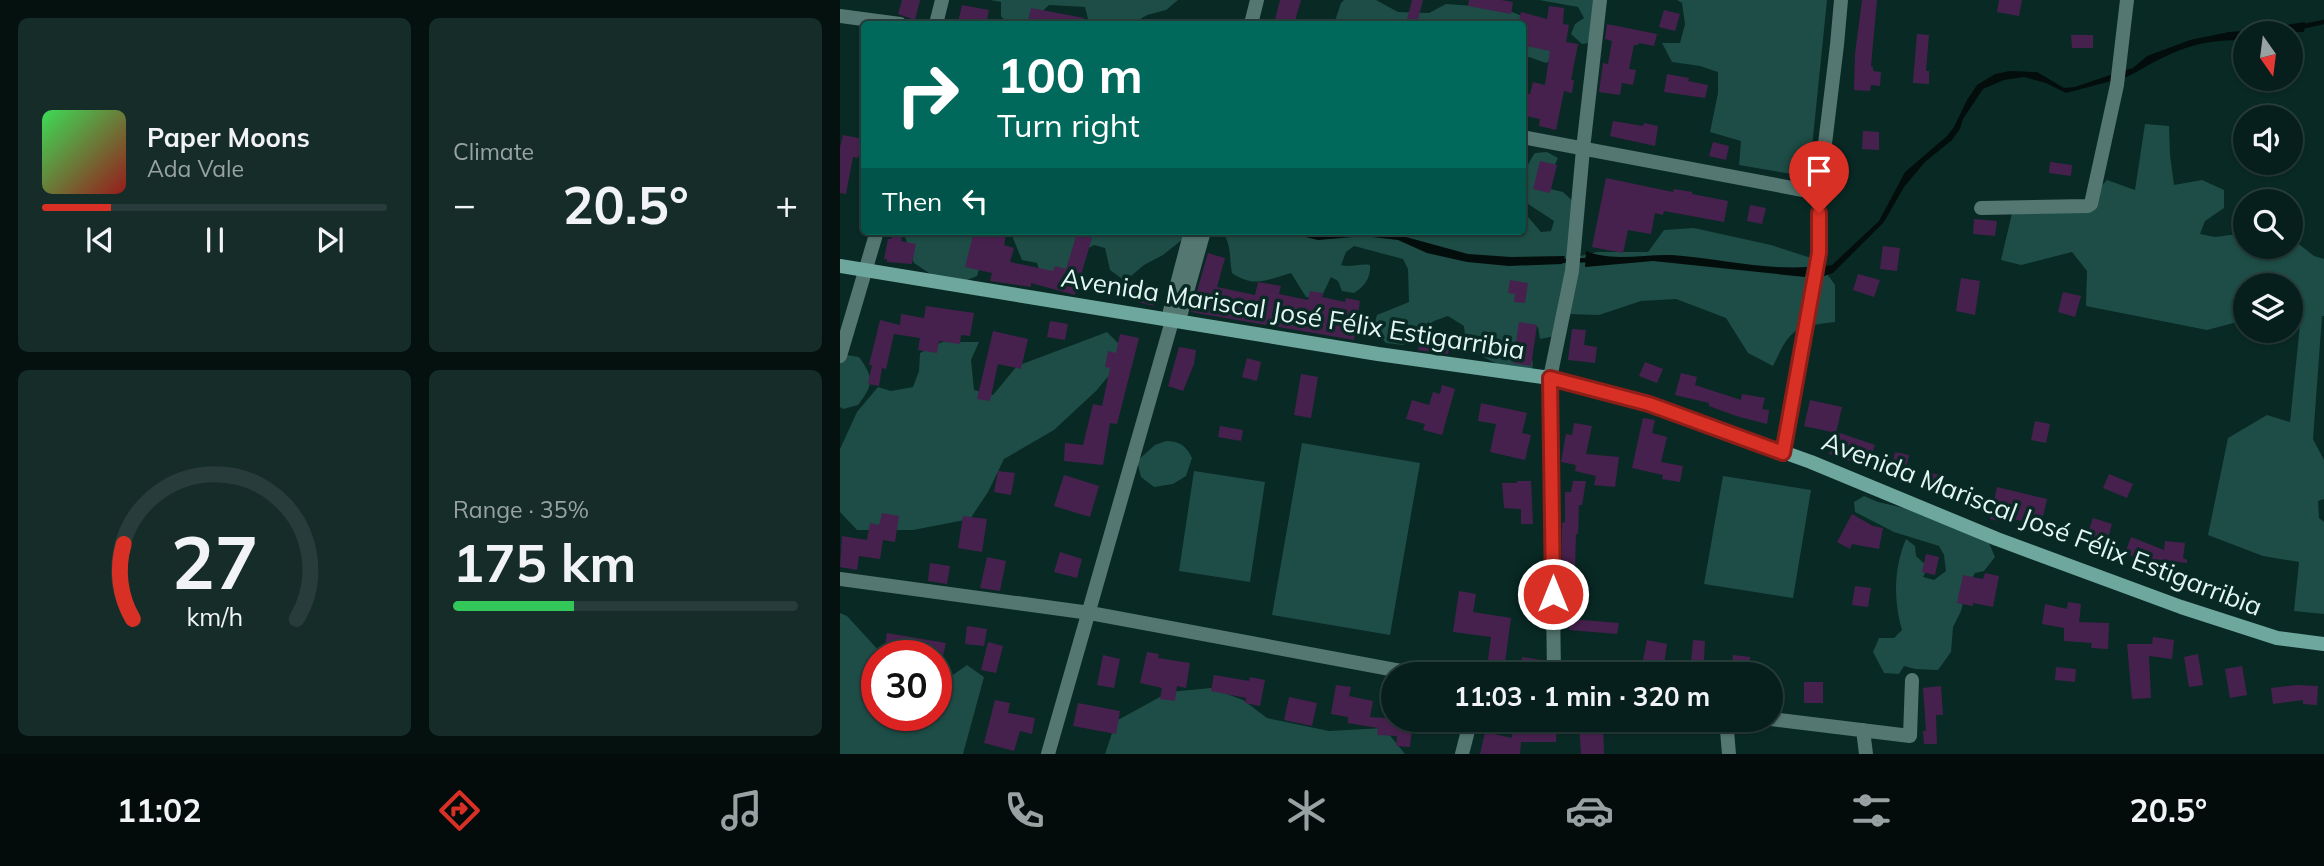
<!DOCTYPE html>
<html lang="en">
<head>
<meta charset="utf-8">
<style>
  :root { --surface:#071f1c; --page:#152c29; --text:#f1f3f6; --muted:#98a2a3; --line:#283d3b; --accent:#d93025 }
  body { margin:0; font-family:Mulish,sans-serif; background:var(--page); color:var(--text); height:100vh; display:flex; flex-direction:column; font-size:26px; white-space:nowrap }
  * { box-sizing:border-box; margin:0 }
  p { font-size:23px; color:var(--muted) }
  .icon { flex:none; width:38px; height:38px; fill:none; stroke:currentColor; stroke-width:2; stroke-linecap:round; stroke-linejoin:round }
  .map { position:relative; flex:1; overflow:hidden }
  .panel { display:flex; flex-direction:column; gap:18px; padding:18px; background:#04110f; width:840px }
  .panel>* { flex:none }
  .top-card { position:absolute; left:21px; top:21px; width:665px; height:214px; border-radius:7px; box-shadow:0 2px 5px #0004,0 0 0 2px var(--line); background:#00695c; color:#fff; overflow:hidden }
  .needle { width:46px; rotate:166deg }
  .buttons { position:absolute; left:1393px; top:21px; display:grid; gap:14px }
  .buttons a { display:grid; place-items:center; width:70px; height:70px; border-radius:50%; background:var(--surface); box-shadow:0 2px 5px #0004,0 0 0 2px var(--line); font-size:35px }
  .speed { position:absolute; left:21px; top:640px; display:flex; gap:14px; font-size:35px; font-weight:700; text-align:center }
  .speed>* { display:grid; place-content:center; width:91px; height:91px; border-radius:50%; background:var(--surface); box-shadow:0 2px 5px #0004,0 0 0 2px var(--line); line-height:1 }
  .speed .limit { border:10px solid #d22; background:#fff; color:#111 }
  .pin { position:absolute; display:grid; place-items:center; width:60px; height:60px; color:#fff; margin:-72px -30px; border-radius:50% 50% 50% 0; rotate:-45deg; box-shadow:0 0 7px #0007 }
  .pin .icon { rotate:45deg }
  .me { position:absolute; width:77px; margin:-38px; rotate:0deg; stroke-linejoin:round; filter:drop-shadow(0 0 5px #0008) }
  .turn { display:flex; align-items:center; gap:24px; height:147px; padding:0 21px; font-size:32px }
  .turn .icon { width:91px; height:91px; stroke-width:2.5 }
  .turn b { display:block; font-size:49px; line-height:60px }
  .then { display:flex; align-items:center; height:66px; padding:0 21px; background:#0003; gap:14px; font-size:26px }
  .big { font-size:52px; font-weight:700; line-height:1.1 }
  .panel .tile { flex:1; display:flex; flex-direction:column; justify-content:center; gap:10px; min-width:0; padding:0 24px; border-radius:10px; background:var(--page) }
  .panel .dial { align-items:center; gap:0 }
  .dial svg { height:182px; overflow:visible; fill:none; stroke:var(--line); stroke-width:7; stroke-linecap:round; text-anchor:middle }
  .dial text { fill:var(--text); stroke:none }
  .song { display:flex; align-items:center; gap:21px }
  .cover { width:84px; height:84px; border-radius:10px; background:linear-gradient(135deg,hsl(130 70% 55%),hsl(0 70% 35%)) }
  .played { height:7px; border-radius:4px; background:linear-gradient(90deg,var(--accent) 20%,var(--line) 20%) }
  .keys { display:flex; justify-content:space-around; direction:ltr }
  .heat { display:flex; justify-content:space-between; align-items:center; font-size:38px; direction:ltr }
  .charge { height:10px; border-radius:5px; background:linear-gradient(90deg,#34c759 35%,var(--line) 0) }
  .panel .tiles { flex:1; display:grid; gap:18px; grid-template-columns:repeat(2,1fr) }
  .trip { position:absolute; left:541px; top:662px; width:402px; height:70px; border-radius:35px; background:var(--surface); box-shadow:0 2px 5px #0004,0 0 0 2px var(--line); font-weight:700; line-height:70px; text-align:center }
  .dock { display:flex; height:112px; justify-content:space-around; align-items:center; background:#030c0b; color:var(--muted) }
  .dock .icon { width:49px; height:49px }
  .dock .active { color:var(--accent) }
  .dock b { font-size:32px; color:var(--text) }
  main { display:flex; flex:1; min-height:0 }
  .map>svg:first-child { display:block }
  .green { fill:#1d4d46 }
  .water { fill:#030e0c }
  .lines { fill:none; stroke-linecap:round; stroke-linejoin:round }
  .stream { stroke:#030e0c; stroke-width:4.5 }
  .building { fill:#47214e }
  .minor { stroke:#547771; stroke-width:14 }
  .secondary { stroke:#6ea79e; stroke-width:14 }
  .route-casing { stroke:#8d1f18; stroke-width:18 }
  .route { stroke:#d93025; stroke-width:12 }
  .labels { text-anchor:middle; stroke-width:7; stroke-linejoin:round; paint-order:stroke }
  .street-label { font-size:26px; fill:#e4f6f3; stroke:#092925 }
</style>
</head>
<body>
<main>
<section class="panel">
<div class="tiles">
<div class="tile">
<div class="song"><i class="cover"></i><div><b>Paper Moons</b><p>Ada Vale</p></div></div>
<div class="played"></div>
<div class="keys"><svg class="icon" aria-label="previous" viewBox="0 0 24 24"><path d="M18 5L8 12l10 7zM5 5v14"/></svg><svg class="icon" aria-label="pause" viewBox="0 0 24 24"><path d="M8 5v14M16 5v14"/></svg><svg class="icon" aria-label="next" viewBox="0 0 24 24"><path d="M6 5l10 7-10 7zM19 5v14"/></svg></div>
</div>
<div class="tile"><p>Climate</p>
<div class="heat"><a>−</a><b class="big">20.5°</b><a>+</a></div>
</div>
<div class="tile dial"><svg viewBox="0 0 100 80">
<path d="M14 69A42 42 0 1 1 86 69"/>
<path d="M14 69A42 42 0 0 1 10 36" stroke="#d93025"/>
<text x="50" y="56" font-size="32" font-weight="700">27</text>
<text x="50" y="72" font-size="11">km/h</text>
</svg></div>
<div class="tile"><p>Range · 35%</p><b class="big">175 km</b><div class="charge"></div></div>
</div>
</section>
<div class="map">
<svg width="1484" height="754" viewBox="0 0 1484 754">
  <rect width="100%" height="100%" fill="#092925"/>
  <path class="green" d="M 150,0 L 338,0 L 326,10 L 307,15 L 292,24 L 269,22 L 257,24 L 248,19 L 245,7 L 209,5 L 189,24 L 167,24 L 161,16 L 161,2 Z
    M 504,0 L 536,0 L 558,12 L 589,13 L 606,4 L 662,8 L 682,16 L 723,53 L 706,63 L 689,57 L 683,59 L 682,24 L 494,24 L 501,3 Z
    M 699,0 L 766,0 L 757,42 L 742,44 L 731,34 L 735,24 L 744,18 L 738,7 Z
    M 837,0 L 987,0 L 969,177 L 899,165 L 901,141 L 870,132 L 878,93 L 878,72 L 860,66 L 832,62 L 822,43 L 840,43 L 845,24 L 842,3 Z
    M 1305,124 L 1329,126 L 1330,155 L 1334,185 L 1362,180 L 1384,190 L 1384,208 L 1365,221 L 1360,234 L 1375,237 L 1405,233 L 1405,247 L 1451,247 L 1451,238 L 1474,256 L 1484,259 L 1484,316 L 1482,316 L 1473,439 L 1484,460 L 1484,499 L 1478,501 L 1479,518 L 1484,522 L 1484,614 L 1454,611 L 1459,562 L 1423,556 L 1368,535 L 1388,438 L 1427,415 L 1450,422 L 1461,315 L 1451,314 L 1451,285 L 1405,285 L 1405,320 L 1367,330 L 1246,306 L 1247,271 L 1232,252 L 1181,265 L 1161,260 L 1174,205 L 1247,201 L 1267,180 L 1295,190 Z
    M 707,152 L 718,158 L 711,173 L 710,189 L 723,192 L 738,206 L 715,336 L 700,339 L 698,327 L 690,325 L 686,353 L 693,362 L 692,371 C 671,375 642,357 626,345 L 624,326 L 608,316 L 594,321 L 563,345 L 546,343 L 533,329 L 537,315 L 569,302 L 568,269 L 563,259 L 514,246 L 506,252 L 501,265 C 511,268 520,263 530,265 C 531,278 524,287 514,293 L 502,291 L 498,281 L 491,277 L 481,298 L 466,297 L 451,273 C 427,280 414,288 392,273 C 389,260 392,239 380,231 L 682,231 L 683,211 L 701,232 L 711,231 L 714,221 L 685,202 C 679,182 684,169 695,153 Z
    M 854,228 L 931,245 L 977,260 L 995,285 L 995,322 C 953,327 951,328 933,366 L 908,353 L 886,318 L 836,299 L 801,301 L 759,315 L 729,314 L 736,257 L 757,252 L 808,252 L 824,230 Z
    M 63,231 L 151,231 L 137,276 L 117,284 L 92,275 L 74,263 Z
    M 170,231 L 353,231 L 323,255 L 304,265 L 285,281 L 270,270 L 265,248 L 254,245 L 247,249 L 219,277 L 202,281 L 197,263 L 182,260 Z
    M 267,332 L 288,353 L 256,391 L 214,430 L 164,459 L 148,492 L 130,519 L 73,530 L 17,530 L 0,512 L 0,449 L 17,412 L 38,387 L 51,391 L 73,387 L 79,371 L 80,353 L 102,342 L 139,342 L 131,360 L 134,390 L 153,395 L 177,366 Z
    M 6,355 L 19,357 C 34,378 34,384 18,405 L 3,409 L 0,407 L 0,360 Z
    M 326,441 C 340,441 346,446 352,458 L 346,476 L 333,484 L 314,487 L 301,477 L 297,461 L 315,445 Z
    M 462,443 L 580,463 L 550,635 L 432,615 Z
    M 354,471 L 425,482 L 410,582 L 339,571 Z
    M 883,476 L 971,490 L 953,598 L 864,584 Z
    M 1024,496 L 1038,502 L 1077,511 L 1149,543 L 1155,557 L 1144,571 L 1135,573 L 1127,586 L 1121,611 L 1113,627 L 1111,652 L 1098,670 L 1075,669 L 1064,666 L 1059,674 L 1044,673 L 1033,652 L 1039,638 L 1054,638 L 1062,630 C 1053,600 1054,567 1066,539 L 1075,546 L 1076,556 L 1088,567 L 1083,577 L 1094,580 L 1106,571 L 1104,555 L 1099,546 L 1054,532 L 1015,512 L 1014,502 Z
    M 0,613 L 7,616 L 42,654 L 42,656 L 37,656 L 37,716 L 96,716 L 96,687 L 127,665 L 144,677 L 123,754 L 0,754 Z
    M 371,688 L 403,700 L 427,718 L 489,731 L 544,728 L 565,754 L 265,754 L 276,721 L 329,692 Z"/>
  <path class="water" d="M 1465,22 L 1464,32 L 1405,33 L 1405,40 C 1368,40 1350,44 1316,61 C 1304,67 1294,74 1282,79 L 1283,71 L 1293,68 L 1307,56 L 1350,40 L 1389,32 L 1416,30 Z
    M 1170,71 L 1197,72 L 1224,88 L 1235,87 L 1273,74 L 1271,81 L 1226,93 L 1206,83 L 1184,77 L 1164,80 L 1143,89 L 1123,119 L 1120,129 L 1112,140 L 1085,162 L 1064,187 L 1044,222 L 993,273 L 984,276 L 985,266 L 992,265 L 1039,221 L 1065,172 L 1107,136 L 1114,127 L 1127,100 L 1137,85 L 1155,74 Z
    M 440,231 L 472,231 L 480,234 L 531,231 L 555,234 L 628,254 L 671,257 L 725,256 L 722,264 L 669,266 L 627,262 L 587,253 L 558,240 L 524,236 L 478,240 Z
    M 746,251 C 772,262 804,254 832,255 C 877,258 922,270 967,267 L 965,277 L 813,261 L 745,267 Z"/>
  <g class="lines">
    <path class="stream" d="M 1460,27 L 1484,22
      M 718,261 L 751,260"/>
  </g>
  <path class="building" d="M 62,0 L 80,0 L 75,20 L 58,14 Z
    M 440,0 L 461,0 L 454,24 L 434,24 Z
    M 572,0 L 583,0 L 577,24 L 566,23 Z
    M 629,0 L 661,0 L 673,2 L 671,14 L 628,6 Z
    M 1022,0 L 1037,0 L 1031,66 L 1033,67 L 1033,71 L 1041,72 L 1040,86 L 1031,85 L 1030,91 L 1014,90 L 1015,54 Z
    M 1159,0 L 1182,0 L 1179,16 L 1157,12 Z
    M 122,5 L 149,10 L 146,24 L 118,22 Z
    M 709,6 L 724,8 L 723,24 L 729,25 L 726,42 L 738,44 L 731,80 L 734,80 L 732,93 L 724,91 L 716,130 L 699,126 L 700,119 L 682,115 L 682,93 L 690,94 L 693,82 L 705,85 L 710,51 L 682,45 L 682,24 L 678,24 L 681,12 L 707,19 Z
    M 191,8 L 244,18 L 244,24 L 187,24 Z
    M 824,10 L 840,14 L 835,31 L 819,27 Z
    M 767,24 L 817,34 L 814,46 L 799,43 L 798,45 L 794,45 L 789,69 L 796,70 L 793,85 L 782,83 L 780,95 L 759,92 L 763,63 L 768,64 L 772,41 L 765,39 Z
    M 1077,34 L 1089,35 L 1086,71 L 1089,71 L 1089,84 L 1073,83 Z
    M 1231,35 L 1253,35 L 1253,48 L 1232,48 Z
    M 827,74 L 849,78 L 848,81 L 868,85 L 865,98 L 824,92 Z
    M 773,121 L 803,126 L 804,123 L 818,126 L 815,146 L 770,136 Z
    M 1023,131 L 1039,132 L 1039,150 L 1022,149 Z
    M 3,135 L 23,139 L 18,158 L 13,157 L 6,194 L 0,193 L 0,147 Z
    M 873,142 L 889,146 L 886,160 L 869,156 Z
    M 700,161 L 717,165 L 710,193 L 693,189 Z
    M 1210,162 L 1232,165 L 1231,176 L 1209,173 Z
    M 766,178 L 833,192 L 834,189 L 852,192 L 852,194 L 888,201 L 884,222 L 824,211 L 823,215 L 815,213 L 811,234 L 788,230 L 783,253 L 752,247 Z
    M 910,205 L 926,208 L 922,224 L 907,221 Z
    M 1134,219 L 1157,221 L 1155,236 L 1133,234 Z
    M 53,231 L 63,231 L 61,241 L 76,244 L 72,264 L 47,262 L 47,259 L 44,259 L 48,239 L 51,239 Z
    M 134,231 L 167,231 L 164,245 L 174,248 L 170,262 L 213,271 L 215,266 L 226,269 L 237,233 L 252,238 L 235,295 L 191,283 L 191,287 L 150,281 L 152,273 L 125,267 Z
    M 1043,246 L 1060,248 L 1057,271 L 1040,269 Z
    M 368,253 L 385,258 L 377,287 L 415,295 L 418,282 L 441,286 L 439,294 L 468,300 L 470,291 L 483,293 L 482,297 L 505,302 L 506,298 L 520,301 L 514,340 L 351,312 Z
    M 1018,274 L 1040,280 L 1034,297 L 1013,290 Z
    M 1121,278 L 1140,281 L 1135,315 L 1116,311 Z
    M 670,280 L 688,283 L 685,303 L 674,302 L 675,294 L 668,293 Z
    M 294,281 L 318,286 L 314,306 L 289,300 Z
    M 1223,292 L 1241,296 L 1235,317 L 1218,312 Z
    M 86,306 L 134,313 L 130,336 L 121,335 L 120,344 L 99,341 L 97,353 L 78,350 L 80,338 L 54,334 L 46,369 L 42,368 L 39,386 L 28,384 L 32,365 L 29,365 L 40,320 L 60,325 L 61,314 L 84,318 Z
    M 210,321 L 228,324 L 225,340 L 207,337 Z
    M 679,322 L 697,325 L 691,366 L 673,363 Z
    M 583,328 L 612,334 L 608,354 L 578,350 Z
    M 732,329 L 746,330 L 744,345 L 757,347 L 755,363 L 728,360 Z
    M 153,331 L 188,339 L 181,369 L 158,364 L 150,401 L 137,399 Z
    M 280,334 L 299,338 L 277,424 L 270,423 L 263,465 L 224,461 L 225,443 L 243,445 L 253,404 L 262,406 L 270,368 L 265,367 L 268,351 L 276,353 Z
    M 339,347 L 356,350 L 354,364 L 343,391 L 328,386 Z
    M 407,358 L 421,362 L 417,381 L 402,377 Z
    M 805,362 L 823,369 L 817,383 L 799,376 Z
    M 841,373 L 857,377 L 855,385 L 901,400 L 902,394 L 925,398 L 922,409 L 929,410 L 927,424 L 896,416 L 869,406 L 869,403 L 835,395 Z
    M 461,374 L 478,377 L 471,418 L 454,415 Z
    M 602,385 L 615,389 L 602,435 L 583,430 L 585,424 L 566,419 L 572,400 L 589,405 L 593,392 L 600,394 Z
    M 970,400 L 1002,407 L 996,433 L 964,426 Z
    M 641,403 L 687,413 L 682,433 L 691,435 L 685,460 L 650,452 L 656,424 L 638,421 Z
    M 803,418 L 815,420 L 812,433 L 827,437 L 821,462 L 843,466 L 840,482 L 822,479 L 823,475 L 792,468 Z
    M 1195,421 L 1210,424 L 1206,443 L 1191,440 Z
    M 734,423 L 752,426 L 746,454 L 779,457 L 775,487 L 754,485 L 756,476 L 735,471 L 736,465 L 721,462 L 726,434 L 732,435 Z
    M 380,426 L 403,430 L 401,441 L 378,437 Z
    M 997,432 L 1035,445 L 1027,467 L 989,454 Z
    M 1055,452 L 1069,455 L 1065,473 L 1051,470 Z
    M 158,471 L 175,473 L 171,495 L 154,492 Z
    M 1085,471 L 1100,475 L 1095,492 L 1081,488 Z
    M 1269,474 L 1293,484 L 1287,498 L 1263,488 Z
    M 224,475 L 259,486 L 250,517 L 214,506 Z
    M 677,481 L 691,481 L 693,524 L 681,524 L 681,509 L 664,508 L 662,483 L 677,483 Z
    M 733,481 L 746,481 L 742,505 L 739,505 L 738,534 L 736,534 L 735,568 L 722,568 L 722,523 L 725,522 L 725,492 L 731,492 Z
    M 1157,487 L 1207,499 L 1201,525 L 1168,518 L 1167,523 L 1150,519 Z
    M 42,513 L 59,516 L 55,542 L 43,540 L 40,559 L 19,556 L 17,570 L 0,567 L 2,536 L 27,540 L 30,523 L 39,525 Z
    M 1012,514 L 1033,526 L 1043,528 L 1039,549 L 1012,544 L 1010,549 L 997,542 Z
    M 123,516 L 147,519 L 142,552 L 118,548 Z
    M 1253,518 L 1272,524 L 1264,551 L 1244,544 Z
    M 1291,537 L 1324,550 L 1325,541 L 1345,543 L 1343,558 L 1347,560 L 1347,563 L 1313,559 L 1311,564 L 1285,553 Z
    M 220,552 L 242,559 L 237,578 L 214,572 Z
    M 1086,554 L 1099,557 L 1095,575 L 1082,572 Z
    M 147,557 L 166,561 L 160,591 L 140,588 Z
    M 90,563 L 110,566 L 107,584 L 88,581 Z
    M 1145,573 L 1159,576 L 1153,607 L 1133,603 L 1133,606 L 1117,603 L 1123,575 L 1143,579 Z
    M 1015,586 L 1031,588 L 1028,607 L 1012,605 Z
    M 619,591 L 636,594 L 633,612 L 671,618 L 665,662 L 648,660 L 651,637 L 613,632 Z
    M 1228,602 L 1241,604 L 1239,622 L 1269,623 L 1268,649 L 1251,648 L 1252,643 L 1224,641 L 1224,628 L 1202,624 L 1205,604 L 1227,609 Z
    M 730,619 L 779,623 L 777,634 L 729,630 Z
    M 127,626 L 147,629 L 144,646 L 125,644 Z
    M 47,633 L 106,643 L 103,656 L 43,656 Z
    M 1313,637 L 1334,640 L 1332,659 L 1309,656 L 1311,698 L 1292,699 L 1287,644 L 1312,644 Z
    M 807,640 L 827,644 L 824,664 L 803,660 Z
    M 853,640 L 865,641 L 864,660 L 892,663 L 893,655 L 910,657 L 910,664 L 923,665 L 923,674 L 850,674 Z
    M 148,642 L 163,646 L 156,673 L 141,670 Z
    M 307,652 L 319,654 L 318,658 L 350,663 L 346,688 L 337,686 L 335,701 L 320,699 L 322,688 L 300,683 Z
    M 1358,654 L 1363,685 L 1349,687 L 1344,657 Z
    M 263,655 L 280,659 L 274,688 L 257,685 Z
    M 682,657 L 701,660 L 698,674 L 680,671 Z
    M 1402,666 L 1407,695 L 1390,698 L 1385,669 Z
    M 1216,667 L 1236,669 L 1235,682 L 1215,680 Z
    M 374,675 L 409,681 L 410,677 L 425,680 L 420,706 L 405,703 L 406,698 L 371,691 Z
    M 964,682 L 983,682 L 983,703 L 964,703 Z
    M 496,685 L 511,687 L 509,696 L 533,701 L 530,717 L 573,720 L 570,747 L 556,746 L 557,736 L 537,735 L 538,728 L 508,723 L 508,717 L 491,714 Z
    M 1457,685 L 1478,686 L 1477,705 L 1463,704 L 1463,700 L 1433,704 L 1431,688 Z
    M 1101,686 L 1103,715 L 1096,715 L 1097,744 L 1084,744 L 1083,731 L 1086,731 L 1083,688 Z
    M 449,697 L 477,703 L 472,726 L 444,720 Z
    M 155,700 L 170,703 L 168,713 L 195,718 L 192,734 L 180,731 L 174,751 L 144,743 Z
    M 238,703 L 280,711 L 276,734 L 233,726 Z
    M 699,724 L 717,724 L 716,742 L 681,742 L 680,754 L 640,754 L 645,732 L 672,738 L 672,726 L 698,728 Z
    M 763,724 L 764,754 L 741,754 L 739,725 Z"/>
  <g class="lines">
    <path class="minor" d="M 0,16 L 60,24
      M 96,24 L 102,0
      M 411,24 L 417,0
      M 682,137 L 979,193
      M 1141,208 L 1248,206 L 1251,204 L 1277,85 L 1287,0
      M 332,321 L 341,313 L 364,231
      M 0,356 L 37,231
      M 943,452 L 979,253 L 979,193 L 997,45 L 1001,0
      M 0,579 L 250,613 L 577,674
      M 714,674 L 710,378 L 732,271 L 743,149 L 760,0
      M 886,719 L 889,754
      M 931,719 L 1070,736 L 1072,680
      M 1023,730 L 1026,754
      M 208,754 L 332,321 L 330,311 L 351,231
      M 622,754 L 631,719"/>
    <path class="secondary" d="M 0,266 L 538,354 L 710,378 L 758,390 L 809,404 L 971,462 L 1157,539 L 1341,607 L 1437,638 L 1484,644"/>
  </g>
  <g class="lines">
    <defs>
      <path id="route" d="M 713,594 L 710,378 L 809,404 L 943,453 L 979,253 L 979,213"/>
    </defs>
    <use href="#route" class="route-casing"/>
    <use href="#route" class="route"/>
  </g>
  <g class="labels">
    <g class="street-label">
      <text transform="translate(453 314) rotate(9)" y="9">Avenida Mariscal José Félix Estigarribia</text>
      <text transform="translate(1202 524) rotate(21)" y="9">Avenida Mariscal José Félix Estigarribia</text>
    </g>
  </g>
</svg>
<div class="buttons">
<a><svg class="needle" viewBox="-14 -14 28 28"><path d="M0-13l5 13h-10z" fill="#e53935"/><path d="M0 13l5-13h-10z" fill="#98a2a3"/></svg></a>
<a><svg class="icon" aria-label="sound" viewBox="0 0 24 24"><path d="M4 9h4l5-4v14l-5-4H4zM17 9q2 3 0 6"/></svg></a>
<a><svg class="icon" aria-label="search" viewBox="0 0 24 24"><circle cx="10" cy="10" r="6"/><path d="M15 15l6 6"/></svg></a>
<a><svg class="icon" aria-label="layers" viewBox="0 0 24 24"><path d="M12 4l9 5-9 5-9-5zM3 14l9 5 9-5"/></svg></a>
</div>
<div class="speed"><div class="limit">30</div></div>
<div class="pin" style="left:979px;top:213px;background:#d93025"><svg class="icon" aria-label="arrive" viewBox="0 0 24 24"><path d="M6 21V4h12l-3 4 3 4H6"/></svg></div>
<svg class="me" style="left:713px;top:594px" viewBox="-20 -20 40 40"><circle r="17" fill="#d93025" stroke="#fff" stroke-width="3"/><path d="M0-11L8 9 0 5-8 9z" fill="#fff"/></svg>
<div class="trip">11:03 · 1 min · 320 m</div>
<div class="top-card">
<div class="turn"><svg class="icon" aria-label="right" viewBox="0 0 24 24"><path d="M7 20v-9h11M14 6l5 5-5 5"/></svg><div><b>100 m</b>Turn right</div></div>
<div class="then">Then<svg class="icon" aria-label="left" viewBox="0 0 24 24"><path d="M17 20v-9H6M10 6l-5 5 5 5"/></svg></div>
</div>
</div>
</main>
<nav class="dock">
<b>11:02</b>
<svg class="icon active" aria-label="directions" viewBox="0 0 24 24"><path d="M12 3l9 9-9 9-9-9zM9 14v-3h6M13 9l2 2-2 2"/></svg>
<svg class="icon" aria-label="music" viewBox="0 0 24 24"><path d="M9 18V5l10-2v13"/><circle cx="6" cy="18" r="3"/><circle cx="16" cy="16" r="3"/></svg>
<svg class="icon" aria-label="phone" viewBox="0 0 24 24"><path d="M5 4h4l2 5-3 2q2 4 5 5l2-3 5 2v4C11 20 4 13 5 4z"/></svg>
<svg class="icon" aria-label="climate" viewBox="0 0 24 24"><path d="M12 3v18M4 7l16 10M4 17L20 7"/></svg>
<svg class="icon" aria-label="car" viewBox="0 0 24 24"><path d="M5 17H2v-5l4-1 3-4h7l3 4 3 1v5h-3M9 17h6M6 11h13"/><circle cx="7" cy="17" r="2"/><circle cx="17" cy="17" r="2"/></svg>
<svg class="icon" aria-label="filters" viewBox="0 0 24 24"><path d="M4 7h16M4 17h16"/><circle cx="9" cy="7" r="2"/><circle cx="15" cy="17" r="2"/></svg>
<b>20.5°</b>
</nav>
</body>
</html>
